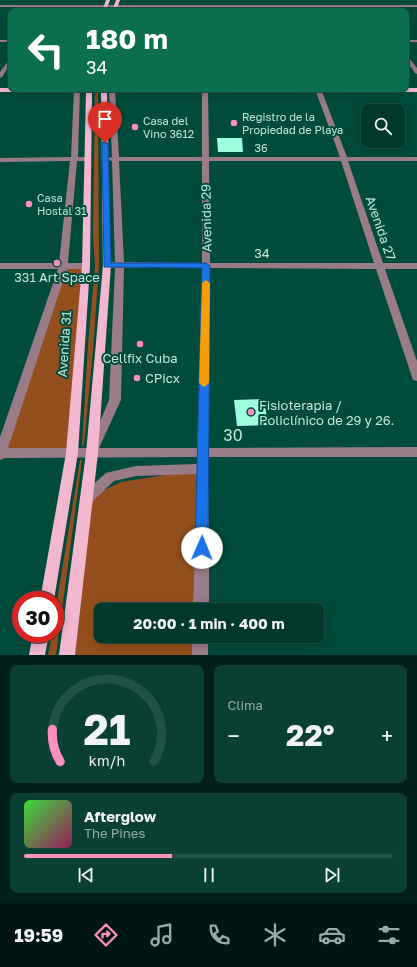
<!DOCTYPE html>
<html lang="es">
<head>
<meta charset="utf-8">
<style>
  :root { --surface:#00382c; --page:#0a3f34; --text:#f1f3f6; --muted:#95aca9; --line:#225248; --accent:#fd8ec0 }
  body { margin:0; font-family:"Golos Text",sans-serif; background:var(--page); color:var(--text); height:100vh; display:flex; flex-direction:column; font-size:15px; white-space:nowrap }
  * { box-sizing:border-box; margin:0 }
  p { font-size:13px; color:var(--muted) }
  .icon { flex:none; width:22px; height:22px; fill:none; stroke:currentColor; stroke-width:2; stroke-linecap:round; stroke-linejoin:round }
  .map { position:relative; height:655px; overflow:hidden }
  .panel { display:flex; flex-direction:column; gap:10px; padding:10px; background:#001f18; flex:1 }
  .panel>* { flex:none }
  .banner { position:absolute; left:8px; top:8px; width:401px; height:84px; border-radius:8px; box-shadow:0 2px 10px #0003,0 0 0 1px var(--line); background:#0b6e4f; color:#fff; overflow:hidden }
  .controls { position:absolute; left:361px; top:104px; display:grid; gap:8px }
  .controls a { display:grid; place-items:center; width:44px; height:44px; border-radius:8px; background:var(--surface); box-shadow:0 2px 10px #0003,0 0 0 1px var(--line); font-size:20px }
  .speed { position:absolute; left:12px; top:591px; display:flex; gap:8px; font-size:20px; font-weight:700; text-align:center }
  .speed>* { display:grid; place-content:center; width:52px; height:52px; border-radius:50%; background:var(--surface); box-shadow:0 2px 10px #0003,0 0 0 1px var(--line); line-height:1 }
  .speed .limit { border:6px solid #d22; background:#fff; color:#111 }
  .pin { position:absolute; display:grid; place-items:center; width:34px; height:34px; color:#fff; margin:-41px -17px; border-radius:50% 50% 50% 0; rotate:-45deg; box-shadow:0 0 4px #0007 }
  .pin .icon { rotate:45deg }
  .me { position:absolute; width:44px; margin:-22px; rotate:1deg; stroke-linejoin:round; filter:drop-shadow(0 0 3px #0008) }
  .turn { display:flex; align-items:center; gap:14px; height:84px; padding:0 12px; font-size:18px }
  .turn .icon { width:52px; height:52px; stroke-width:2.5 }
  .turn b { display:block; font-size:28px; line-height:34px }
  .big { font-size:30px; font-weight:700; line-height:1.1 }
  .panel .card { flex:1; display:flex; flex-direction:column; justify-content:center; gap:6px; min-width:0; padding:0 14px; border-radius:8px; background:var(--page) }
  .panel .dial { align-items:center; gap:0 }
  .dial svg { height:104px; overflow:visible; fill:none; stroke:var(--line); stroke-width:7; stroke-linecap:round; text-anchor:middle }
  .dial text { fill:var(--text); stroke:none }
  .song { display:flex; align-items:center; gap:12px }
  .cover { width:48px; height:48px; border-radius:6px; background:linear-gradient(135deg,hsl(120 70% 55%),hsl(330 70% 35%)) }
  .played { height:4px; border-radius:2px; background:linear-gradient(90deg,var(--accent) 40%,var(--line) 40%) }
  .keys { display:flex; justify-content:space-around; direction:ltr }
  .heat { display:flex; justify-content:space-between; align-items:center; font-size:22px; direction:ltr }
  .panel .tiles { flex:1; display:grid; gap:10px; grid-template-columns:1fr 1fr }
  .card:last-child { grid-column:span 2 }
  .trip { position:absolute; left:94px; top:603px; width:230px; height:40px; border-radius:8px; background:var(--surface); box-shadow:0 2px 10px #0003,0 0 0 1px var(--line); font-weight:700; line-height:40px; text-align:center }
  .menu { display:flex; height:64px; justify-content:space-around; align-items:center; background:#001612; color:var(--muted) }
  .menu .icon { width:28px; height:28px }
  .menu .selected { color:var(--accent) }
  .menu b { font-size:18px; color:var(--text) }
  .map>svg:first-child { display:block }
  .green { fill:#944f1e }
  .building { fill:#9effe1 }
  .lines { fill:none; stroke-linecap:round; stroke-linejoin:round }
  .minor { fill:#9a7c88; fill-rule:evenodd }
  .major { fill:#f3b7d0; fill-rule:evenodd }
  .route { fill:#1a73e8; stroke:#114b97 }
  .slow { fill:#f59e0b }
  .poi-dot { fill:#fd8ec0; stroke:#004b3b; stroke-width:1.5 }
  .labels { text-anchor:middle; stroke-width:4; stroke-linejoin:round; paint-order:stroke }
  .far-poi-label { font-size:11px; fill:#c1e8db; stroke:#004b3b; text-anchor:start }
  .far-street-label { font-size:11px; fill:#c1e8db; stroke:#004b3b }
  .street-label { font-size:13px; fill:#c1e8db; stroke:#004b3b }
  .poi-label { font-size:13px; fill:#c1e8db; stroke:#004b3b }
  .near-street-label { font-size:16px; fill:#c1e8db; stroke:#004b3b }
</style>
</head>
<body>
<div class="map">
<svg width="417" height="655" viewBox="0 0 417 655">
  <rect width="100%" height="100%" fill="#004b3b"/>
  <path class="green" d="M 95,93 L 98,93 L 99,265 L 93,350 L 84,445 L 82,445 L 88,345 L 95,266 L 93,234 Z
    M 86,266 L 72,453 L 1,453 L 62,268 Z
    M 80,460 L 82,460 L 56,655 L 48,655 L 52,634 L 55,634 L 55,613 Z
    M 203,469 L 201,610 L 101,610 L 101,636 L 200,636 L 200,655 L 68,655 L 87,498 L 121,482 Z"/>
  <path class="building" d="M 217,138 L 242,138 L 243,152 L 218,152 Z
    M 264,399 L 268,425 L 237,426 L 234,400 Z"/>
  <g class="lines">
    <path class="minor" d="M 0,5 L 417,5 L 417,7 L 0,7 Z
      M 0,40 L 11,40 L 11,42 L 0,42 Z
      M 406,40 L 417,40 L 417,42 L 406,42 Z
      M 406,54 L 417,68 L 417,74 L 415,73 L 406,60 Z
      M 11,57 L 11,63 L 2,77 L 0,78 L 0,72 Z
      M 74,89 L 80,89 L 78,157 L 88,157 L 91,159 L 88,161 L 77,161 L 68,263 L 86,263 L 90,266 L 86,269 L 67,269 L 8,448 L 89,448 L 109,400 L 115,268 L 107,268 L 103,265 L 107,262 L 115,262 L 112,161 L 106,159 L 112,157 L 109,89 L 115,89 L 119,157 L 202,157 L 202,89 L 208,89 L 209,157 L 340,157 L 315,89 L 321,89 L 347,157 L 417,157 L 417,161 L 348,161 L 383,263 L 417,263 L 417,269 L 385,269 L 417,361 L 417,381 L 413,380 L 376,269 L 210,268 L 209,448 L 417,447 L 417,457 L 209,457 L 209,610 L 193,610 L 197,474 L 136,476 L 114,481 L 92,502 L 87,503 L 82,502 L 80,498 L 82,494 L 106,473 L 110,472 L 136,466 L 197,464 L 197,457 L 5,458 L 0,460 L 0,437 L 58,269 L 0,269 L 0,263 L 59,263 L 70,161 L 0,162 L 0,158 L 71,157 ZM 119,161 L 202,161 L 202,263 L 124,262 ZM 209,161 L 341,161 L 374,263 L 210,263 ZM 124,268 L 202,268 L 197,448 L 99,448 L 121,400 Z
      M 192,636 L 208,636 L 208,655 L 192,655 Z"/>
    <path class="major" d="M 106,0 L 110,0 L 106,11 L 102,11 Z
      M 116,0 L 120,0 L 116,11 L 112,11 Z
      M 0,88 L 417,88 L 417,92 L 107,92 L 111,265 L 98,453 L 75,655 L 59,655 L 86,453 L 103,265 L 101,92 L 92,92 L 90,266 L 78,453 L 54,600 L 40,600 L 66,453 L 82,266 L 86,92 L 0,92 Z
      M 33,634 L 49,634 L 45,655 L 29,655 Z"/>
  </g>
  <path class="route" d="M 102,142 L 108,143 L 111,263 L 206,263 L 210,266 L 208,548 L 206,551 L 202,553 L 197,551 L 195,548 L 202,268 L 104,267 Z"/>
  <path class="slow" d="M 206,280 L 210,283 L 209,383 L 204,387 L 199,383 L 202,283 Z"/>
  <g class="poi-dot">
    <circle cx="234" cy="123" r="4"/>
    <circle cx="135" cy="127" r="4"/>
    <circle cx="29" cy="204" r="4"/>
    <circle cx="57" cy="263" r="4"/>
    <circle cx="140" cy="344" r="4"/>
    <circle cx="137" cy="378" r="4"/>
    <circle cx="251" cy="412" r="4"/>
  </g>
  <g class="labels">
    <g class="far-poi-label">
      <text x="242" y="121">Registro de la<tspan x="242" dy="13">Propiedad de Playa</tspan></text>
      <text x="143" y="125">Casa del<tspan x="143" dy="13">Vino 3612</tspan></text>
      <text x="37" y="202">Casa<tspan x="37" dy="13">Hostal 31</tspan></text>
    </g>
    <g class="far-street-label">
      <text x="261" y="152">36</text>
    </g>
    <g class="street-label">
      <text transform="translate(206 218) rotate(-91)" y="5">Avenida 29</text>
      <text transform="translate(381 228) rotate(71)" y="5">Avenida 27</text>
      <text x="262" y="258">34</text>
      <text transform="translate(64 344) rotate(-86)" y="5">Avenida 31</text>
    </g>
    <g class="poi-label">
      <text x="57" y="282">331 Art Space</text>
      <text x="140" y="363">Cellfix Cuba</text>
      <text x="145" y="383" text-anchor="start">CPicx</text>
      <text x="259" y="410" text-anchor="start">Fisioterapia /<tspan x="259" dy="15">Policlínico de 29 y 26.</tspan></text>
    </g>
    <g class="near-street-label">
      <text x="233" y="441">30</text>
    </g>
  </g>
</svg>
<div class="controls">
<a><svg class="icon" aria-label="search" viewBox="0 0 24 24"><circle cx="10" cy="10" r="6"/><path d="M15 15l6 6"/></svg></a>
</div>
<div class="speed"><div class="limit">30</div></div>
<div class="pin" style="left:105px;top:143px;background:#d93025"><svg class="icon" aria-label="arrive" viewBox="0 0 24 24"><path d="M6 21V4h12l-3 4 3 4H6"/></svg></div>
<svg class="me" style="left:202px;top:548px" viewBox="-20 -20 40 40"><circle r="19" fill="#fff"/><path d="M0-13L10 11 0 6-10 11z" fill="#1a73e8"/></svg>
<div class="trip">20:00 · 1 min · 400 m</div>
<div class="banner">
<div class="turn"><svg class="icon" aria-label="left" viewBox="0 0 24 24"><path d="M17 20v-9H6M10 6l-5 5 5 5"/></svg><div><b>180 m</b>34</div></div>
</div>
</div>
<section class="panel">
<div class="tiles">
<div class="card dial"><svg viewBox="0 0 100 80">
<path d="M14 69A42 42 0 1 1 86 69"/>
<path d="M14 69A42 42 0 0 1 8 44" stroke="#fd8ec0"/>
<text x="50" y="56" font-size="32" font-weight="700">21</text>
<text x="50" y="72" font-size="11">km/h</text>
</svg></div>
<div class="card"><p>Clima</p>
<div class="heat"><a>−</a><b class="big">22°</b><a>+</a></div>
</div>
<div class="card">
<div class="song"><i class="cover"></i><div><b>Afterglow</b><p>The Pines</p></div></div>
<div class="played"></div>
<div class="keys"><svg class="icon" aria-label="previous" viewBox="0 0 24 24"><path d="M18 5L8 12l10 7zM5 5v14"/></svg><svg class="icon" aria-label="pause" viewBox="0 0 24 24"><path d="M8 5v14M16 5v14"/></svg><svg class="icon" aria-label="next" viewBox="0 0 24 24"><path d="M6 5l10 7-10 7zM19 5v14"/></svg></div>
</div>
</div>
</section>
<nav class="menu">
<b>19:59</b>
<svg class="icon selected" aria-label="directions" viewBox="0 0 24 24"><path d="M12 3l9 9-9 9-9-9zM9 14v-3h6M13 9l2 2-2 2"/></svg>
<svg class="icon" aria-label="music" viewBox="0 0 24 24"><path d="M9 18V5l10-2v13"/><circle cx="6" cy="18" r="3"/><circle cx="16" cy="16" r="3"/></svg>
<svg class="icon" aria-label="phone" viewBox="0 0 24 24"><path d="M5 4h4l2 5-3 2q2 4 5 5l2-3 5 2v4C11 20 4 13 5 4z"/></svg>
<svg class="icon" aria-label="climate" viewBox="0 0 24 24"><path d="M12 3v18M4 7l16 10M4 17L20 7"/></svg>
<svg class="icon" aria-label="car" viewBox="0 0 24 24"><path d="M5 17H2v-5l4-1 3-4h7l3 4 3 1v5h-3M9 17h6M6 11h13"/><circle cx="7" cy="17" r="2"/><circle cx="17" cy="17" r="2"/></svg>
<svg class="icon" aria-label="filters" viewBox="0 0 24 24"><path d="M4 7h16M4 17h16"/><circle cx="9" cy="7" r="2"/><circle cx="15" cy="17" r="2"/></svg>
</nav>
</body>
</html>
